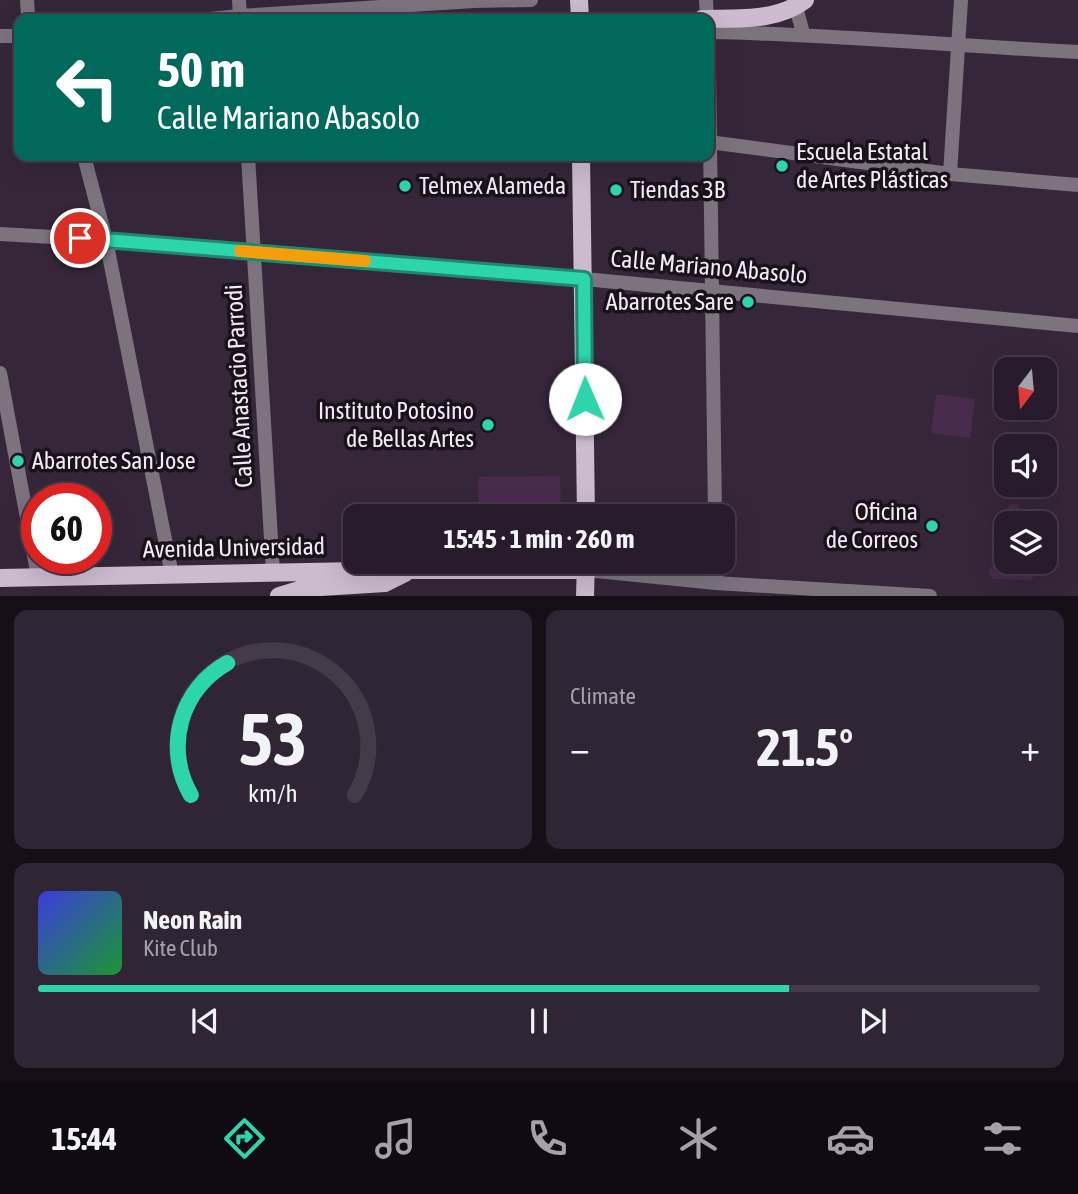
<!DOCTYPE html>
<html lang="en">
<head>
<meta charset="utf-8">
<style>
  :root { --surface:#281c2c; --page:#302534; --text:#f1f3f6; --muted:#a5a1a9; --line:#443a48; --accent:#2dd5ab }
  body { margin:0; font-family:"Asap Condensed",sans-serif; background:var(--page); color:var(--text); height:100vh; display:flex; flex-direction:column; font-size:26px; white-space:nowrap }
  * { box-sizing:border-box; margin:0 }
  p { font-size:23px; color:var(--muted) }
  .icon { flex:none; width:38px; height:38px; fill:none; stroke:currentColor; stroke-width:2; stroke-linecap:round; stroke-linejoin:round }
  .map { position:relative; height:596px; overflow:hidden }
  .details { display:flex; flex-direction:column; gap:14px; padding:14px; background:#160f18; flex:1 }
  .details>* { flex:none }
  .hud { position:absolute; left:14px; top:14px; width:700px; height:147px; border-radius:14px; box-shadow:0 7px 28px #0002,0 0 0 2px var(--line); background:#00695c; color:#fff; overflow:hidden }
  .needle { width:46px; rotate:196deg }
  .controls { position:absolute; left:994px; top:357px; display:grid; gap:14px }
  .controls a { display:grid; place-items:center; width:63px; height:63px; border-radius:14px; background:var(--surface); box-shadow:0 7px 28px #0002,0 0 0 2px var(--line); font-size:35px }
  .speed { position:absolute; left:21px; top:483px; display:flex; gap:14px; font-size:35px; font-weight:700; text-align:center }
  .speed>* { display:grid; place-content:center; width:91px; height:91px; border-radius:50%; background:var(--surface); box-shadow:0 7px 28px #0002,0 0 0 2px var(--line); line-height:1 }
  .speed .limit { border:10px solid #d22; background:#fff; color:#111 }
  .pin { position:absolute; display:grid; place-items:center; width:60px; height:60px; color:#fff; margin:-30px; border:4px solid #fff; border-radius:50%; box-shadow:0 2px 7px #0007 }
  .me { position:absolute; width:77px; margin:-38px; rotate:359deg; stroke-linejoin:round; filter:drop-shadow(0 0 5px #0008) }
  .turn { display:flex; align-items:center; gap:24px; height:147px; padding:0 28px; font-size:32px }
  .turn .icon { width:91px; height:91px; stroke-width:2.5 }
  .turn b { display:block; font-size:49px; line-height:60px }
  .big { font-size:52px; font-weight:700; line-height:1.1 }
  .details .widget { flex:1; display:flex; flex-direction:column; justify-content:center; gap:10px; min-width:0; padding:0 24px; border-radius:14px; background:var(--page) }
  .details .dial { align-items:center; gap:0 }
  .dial svg { height:182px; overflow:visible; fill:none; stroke:var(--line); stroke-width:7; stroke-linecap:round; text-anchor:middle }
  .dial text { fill:var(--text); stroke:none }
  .song { display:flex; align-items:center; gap:21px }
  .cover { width:84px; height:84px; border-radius:10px; background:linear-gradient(135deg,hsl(240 70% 55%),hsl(130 70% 35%)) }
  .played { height:7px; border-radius:4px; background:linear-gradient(90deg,var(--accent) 75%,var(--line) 75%) }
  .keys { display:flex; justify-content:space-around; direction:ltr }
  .heat { display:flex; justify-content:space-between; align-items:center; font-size:38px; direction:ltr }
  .details .tiles { flex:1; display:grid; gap:14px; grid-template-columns:1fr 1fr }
  .widget:last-child { grid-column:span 2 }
  .trip { position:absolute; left:343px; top:504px; width:392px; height:70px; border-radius:14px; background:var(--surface); box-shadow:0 7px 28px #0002,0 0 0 2px var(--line); font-weight:700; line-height:70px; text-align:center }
  .dock { display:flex; height:112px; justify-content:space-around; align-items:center; background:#100b12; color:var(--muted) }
  .dock .icon { width:49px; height:49px }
  .dock .on { color:var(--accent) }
  .dock b { font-size:32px; color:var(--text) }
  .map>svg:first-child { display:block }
  .green { fill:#482b4d }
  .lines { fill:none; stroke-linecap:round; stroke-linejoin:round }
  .minor { stroke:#7c737e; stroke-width:14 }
  .tertiary { stroke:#7c737e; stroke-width:14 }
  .primary { stroke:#ccbacf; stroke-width:18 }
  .route-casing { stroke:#1d8a6f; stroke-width:18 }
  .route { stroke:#2dd5ab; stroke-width:12 }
  .slow { stroke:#f59e0b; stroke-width:12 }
  .poi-dot { fill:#2dd5ab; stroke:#1a121b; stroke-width:2.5 }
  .labels { text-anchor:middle; stroke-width:7; stroke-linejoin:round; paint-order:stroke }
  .poi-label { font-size:24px; fill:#f4e9f6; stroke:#1a121b; text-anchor:start }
  .street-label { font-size:24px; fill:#f4e9f6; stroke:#1a121b }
</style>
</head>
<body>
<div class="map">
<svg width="1078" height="596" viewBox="0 0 1078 596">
  <rect width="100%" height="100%" fill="#36263a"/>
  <path class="green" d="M 936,394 L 975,399 L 970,438 L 931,433 Z
    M 560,476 L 561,516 L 479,516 L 478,477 Z
    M 1014,503 L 1019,506 L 1019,523 L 1006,523 L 1006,543 C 1001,535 1004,514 1009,505 Z
    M 1006,550 L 1006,562 L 1027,562 L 1034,576 L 1031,580 L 995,579 L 990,576 L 988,571 L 995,561 Z"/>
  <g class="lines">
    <path class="minor" d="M 27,0 L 28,16 L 31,19
      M 706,0 L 707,19
      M 794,0 L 803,33
      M 210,19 L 240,16 L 239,0
      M 709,32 C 832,34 955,46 1078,52
      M 0,36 L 19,36
      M 709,67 L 715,516
      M 709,142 L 950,174 L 1078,185
      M 84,156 L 106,240 L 172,575
      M 950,174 L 961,0
      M 0,234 L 106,240 L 584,279 L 1078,326
      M 0,373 L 38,577
      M 716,562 L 716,583
      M 586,570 L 716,583 L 930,596"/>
    <path class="tertiary" d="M 240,19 L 240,16 L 474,1 L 531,0
      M 248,156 L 273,572"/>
    <path class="primary" d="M 579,0 L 580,19
      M 702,19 C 736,18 777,22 805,0
      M 581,156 L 586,516
      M 0,578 L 411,570 L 586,570
      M 279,596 L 305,588 L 385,583 L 405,573
      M 585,596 L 586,562"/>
  </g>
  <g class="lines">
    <defs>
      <path id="route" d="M 80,238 L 584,279 L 585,399"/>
    </defs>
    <use href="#route" class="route-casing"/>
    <use href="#route" class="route"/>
    <path class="slow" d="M 240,251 L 365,261"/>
  </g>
  <g class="poi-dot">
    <circle cx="782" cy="166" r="7"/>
    <circle cx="405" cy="186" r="7"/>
    <circle cx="616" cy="190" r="7"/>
    <circle cx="748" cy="302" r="7"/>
    <circle cx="488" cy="425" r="7"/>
    <circle cx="18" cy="461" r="7"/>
    <circle cx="932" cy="526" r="7"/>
  </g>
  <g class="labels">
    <g class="poi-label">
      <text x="796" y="160">Escuela Estatal<tspan x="796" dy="28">de Artes Plásticas</tspan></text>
      <text x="419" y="194">Telmex Alameda</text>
      <text x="630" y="198">Tiendas 3B</text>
      <text x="734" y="310" text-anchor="end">Abarrotes Sare</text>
      <text x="474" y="419" text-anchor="end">Instituto Potosino<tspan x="474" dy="28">de Bellas Artes</tspan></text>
      <text x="32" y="469">Abarrotes San Jose</text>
      <text x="918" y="520" text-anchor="end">Oficina<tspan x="918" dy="28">de Correos</tspan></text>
    </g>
    <g class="street-label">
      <text transform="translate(709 267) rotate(5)" y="8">Calle Mariano Abasolo</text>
      <text transform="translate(239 386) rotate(-93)" y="8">Calle Anastacio Parrodi</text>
      <text transform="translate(234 548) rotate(-1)" y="8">Avenida Universidad</text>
    </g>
  </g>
</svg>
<div class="controls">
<a><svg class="needle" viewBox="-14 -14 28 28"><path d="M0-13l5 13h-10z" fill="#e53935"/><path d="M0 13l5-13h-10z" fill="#a5a1a9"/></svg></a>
<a><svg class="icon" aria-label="sound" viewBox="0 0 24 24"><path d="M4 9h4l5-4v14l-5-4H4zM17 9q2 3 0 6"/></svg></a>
<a><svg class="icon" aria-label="layers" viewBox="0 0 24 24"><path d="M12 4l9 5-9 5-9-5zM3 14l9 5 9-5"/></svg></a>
</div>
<div class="speed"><div class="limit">60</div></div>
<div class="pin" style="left:80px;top:238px;background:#d93025"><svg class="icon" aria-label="arrive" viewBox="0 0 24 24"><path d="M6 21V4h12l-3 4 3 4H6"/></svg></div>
<svg class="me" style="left:585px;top:399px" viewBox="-20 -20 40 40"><circle r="19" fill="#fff"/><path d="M0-13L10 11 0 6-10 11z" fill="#2dd5ab"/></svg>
<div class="trip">15:45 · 1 min · 260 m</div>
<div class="hud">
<div class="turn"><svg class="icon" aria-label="left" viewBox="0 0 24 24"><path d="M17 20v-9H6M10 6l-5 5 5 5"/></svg><div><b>50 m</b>Calle Mariano Abasolo</div></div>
</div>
</div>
<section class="details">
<div class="tiles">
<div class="widget dial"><svg viewBox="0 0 100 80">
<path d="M14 69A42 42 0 1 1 86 69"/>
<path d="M14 69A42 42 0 0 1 30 11" stroke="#2dd5ab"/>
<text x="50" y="56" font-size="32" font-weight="700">53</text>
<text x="50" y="72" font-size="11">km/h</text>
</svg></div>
<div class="widget"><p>Climate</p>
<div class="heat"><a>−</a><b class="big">21.5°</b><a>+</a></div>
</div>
<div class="widget">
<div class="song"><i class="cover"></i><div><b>Neon Rain</b><p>Kite Club</p></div></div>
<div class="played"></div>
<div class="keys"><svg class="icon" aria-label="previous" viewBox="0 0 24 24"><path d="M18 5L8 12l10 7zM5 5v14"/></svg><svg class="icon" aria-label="pause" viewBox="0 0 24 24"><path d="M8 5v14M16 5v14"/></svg><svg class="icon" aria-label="next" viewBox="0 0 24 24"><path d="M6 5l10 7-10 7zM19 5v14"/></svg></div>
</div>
</div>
</section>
<nav class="dock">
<b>15:44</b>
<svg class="icon on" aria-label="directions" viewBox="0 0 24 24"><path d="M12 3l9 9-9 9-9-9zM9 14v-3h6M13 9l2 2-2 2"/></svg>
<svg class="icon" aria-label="music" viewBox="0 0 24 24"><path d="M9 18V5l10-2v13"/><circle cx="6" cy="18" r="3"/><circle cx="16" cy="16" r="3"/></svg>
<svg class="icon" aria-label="phone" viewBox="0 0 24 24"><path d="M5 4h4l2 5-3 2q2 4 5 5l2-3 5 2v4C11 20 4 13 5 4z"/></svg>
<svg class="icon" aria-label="climate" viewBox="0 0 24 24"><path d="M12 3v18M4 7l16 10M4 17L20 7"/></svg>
<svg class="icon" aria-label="car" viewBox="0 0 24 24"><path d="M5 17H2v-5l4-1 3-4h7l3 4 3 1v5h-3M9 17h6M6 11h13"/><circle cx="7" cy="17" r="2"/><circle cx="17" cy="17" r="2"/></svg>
<svg class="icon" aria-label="filters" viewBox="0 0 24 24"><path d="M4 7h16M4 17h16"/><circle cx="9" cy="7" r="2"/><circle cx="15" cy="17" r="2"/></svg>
</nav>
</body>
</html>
